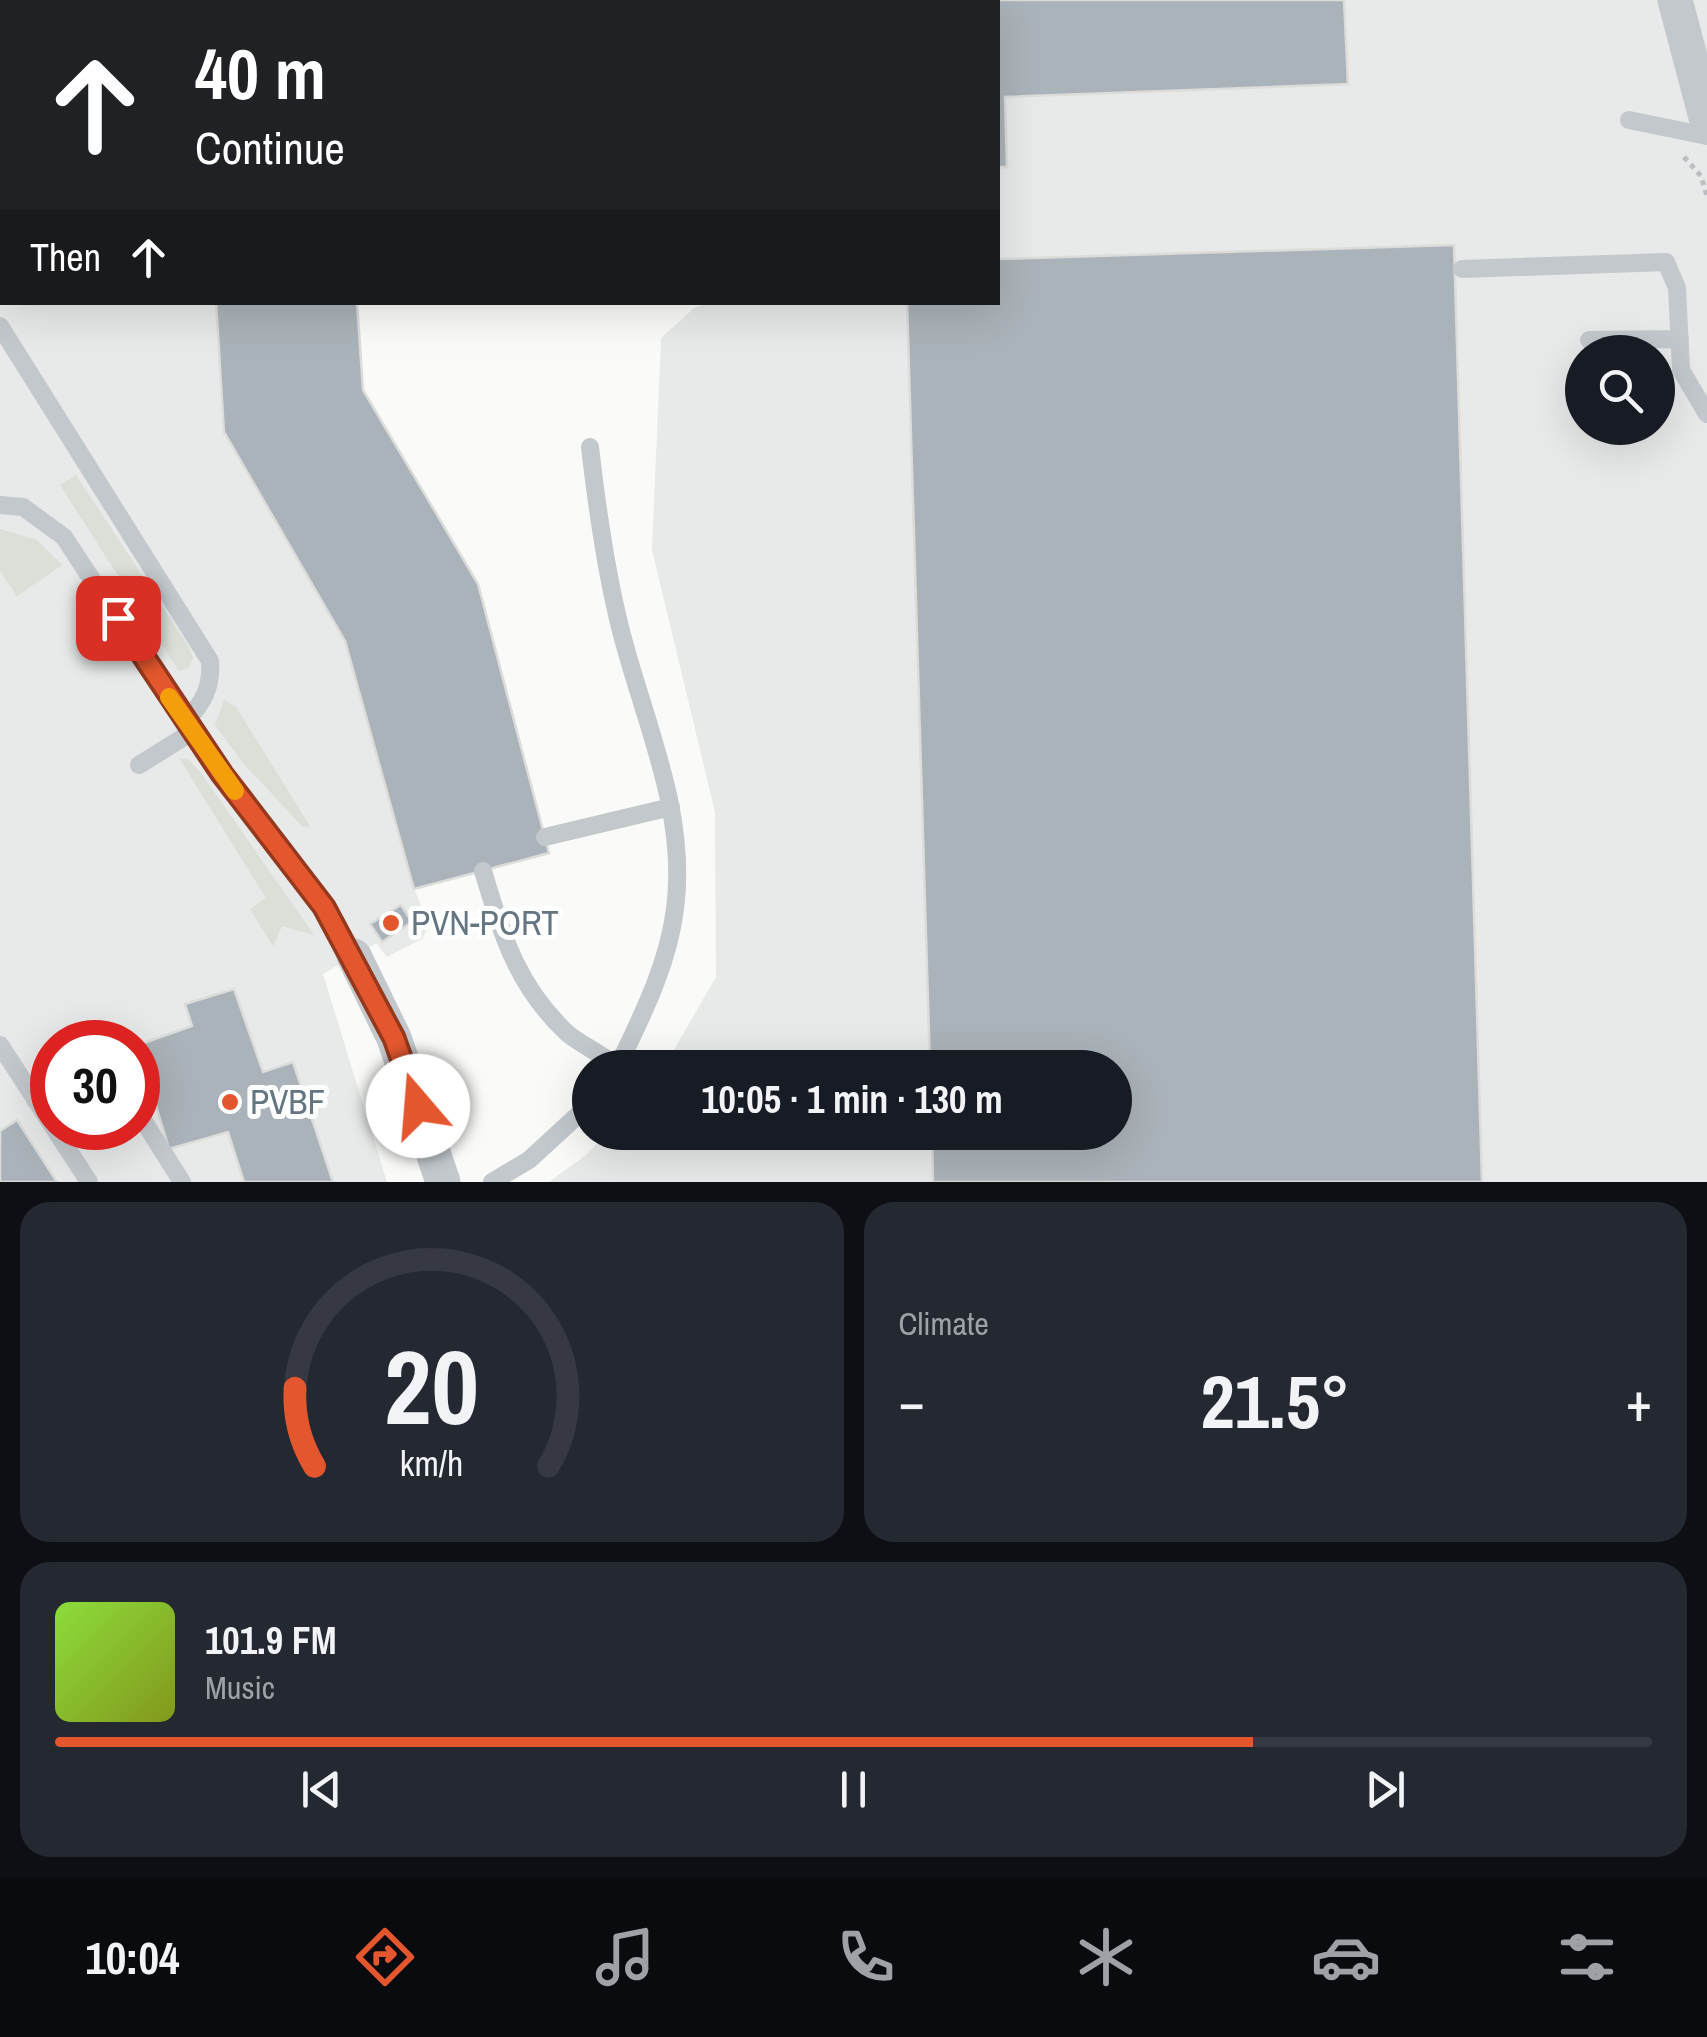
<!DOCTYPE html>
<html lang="en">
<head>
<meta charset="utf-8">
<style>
  :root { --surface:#171b24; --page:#242831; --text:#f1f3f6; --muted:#9ea1a6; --line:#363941; --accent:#e4572e }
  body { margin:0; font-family:"Archivo Narrow",sans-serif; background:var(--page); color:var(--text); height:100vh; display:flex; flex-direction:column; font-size:38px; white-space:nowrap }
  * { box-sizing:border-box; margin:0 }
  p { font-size:32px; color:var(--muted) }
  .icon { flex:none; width:55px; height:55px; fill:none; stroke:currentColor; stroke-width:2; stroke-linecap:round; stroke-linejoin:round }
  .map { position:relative; height:1182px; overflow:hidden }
  .side { display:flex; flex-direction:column; gap:20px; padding:20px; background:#0d0f14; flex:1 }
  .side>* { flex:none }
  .guide { position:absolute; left:0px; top:0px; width:1000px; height:305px; box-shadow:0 10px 40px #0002; background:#202124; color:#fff; overflow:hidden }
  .fabs { position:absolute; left:1565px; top:335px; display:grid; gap:20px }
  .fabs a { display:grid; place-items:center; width:110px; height:110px; border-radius:50%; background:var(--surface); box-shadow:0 10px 40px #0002; font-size:50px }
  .speed { position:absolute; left:30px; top:1020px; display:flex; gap:20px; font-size:50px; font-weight:700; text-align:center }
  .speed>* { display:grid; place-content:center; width:130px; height:130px; border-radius:50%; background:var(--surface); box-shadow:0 10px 40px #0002; line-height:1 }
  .speed .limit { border:15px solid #d22; background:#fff; color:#111 }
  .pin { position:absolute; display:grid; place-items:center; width:85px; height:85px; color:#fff; margin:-42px; border-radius:20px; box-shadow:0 5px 15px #0006 }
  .me { position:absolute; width:110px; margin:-55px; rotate:342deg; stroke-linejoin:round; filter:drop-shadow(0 0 8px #0008) }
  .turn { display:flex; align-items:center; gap:35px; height:210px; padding:0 30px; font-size:45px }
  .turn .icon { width:130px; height:130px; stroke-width:2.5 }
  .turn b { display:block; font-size:70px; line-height:85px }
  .then { display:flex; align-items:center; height:95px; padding:0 30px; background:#0003; gap:20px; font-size:38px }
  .big { font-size:75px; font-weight:700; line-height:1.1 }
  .side .card { flex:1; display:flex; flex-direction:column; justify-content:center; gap:15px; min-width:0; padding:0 35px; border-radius:30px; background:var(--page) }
  .side .dial { align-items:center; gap:0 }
  .dial svg { height:260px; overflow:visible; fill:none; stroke:var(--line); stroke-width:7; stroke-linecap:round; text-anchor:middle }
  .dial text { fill:var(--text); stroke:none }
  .song { display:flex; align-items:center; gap:30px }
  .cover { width:120px; height:120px; border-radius:15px; background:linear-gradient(135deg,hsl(90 70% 55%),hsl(70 70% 35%)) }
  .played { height:10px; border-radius:5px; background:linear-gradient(90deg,var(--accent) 75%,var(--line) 75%) }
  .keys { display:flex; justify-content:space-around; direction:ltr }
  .heat { display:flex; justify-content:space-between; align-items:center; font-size:55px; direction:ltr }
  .side .tiles { flex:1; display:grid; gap:20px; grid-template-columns:1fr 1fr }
  .card:last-child { grid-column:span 2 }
  .trip { position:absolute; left:572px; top:1050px; width:560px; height:100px; border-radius:50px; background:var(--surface); box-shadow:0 10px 40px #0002; font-weight:700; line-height:100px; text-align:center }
  .menu { display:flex; height:160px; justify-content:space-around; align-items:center; background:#090b0e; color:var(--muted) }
  .menu .icon { width:70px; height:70px }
  .menu .current { color:var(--accent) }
  .menu b { font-size:45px; color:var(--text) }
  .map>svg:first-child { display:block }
  .built { fill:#e8e9e9; fill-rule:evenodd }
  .green { fill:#dadfd7 }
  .building { fill:#aab3b9; stroke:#dcdcda; stroke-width:2.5 }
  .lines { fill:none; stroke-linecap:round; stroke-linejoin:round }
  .path { stroke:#bbbfc2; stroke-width:5; stroke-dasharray:5 5; stroke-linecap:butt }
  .lane { stroke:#c3c8cc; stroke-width:18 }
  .street { stroke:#c3c8cc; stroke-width:35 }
  .route-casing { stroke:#94391e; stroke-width:25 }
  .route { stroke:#e4572e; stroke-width:18 }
  .slow { stroke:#f59e0b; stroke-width:18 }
  .poi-dot { fill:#e4572e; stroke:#fff; stroke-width:4 }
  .labels { text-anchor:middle; stroke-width:10; stroke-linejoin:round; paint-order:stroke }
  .poi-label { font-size:35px; fill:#657683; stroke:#fff; text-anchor:start }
</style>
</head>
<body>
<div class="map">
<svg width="1707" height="1182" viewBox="0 0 1707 1182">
  <rect width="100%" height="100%" fill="#fafaf8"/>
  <path class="built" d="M 0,0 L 110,2 L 2,2 L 2,302 L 216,303 L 224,432 L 345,641 L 414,888 L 429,926 L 422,939 L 387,957 L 376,943 L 323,974 L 387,1182 L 0,1182 ZM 52,1042 L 138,1042 L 138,1128 L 52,1128 Z
    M 742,0 L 1707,0 L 1707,1182 L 549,1182 L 586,1155 L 607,1133 L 1115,1132 L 1115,1068 L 664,1067 L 716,977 L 715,812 L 652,550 L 661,338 L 694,308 L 708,303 L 998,302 L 998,2 ZM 1582,352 L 1658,352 L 1658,428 L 1582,428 Z"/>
  <path class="green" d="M 76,475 L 188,645 L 193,658 L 189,668 L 179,671 L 60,485 Z
    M 0,529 L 37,540 L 62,565 L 17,596 L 0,571 Z
    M 224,700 L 236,707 L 310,826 L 303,827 L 244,764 L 215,725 Z
    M 179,758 L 189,760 L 201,773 L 314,935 L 282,926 L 273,946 L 250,909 L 266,898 Z"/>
  <path class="building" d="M 242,0 L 387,0 L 241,2 Z
    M 889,0 L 1344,0 L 1348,84 L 1005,97 L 1007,167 L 998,167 L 998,2 Z
    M 1454,245 L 1482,1182 L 933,1182 L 932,1132 L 1115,1132 L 1115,1068 L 930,1068 L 907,302 L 998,302 L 998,259 Z
    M 216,302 L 357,302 L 363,390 L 478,584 L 549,853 L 414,889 L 345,641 L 224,432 Z
    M 401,905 L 412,922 L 382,942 L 370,924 Z
    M 234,989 L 263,1072 L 293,1062 L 333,1182 L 244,1182 L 228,1132 L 169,1149 L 138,1045 L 192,1026 L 185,1004 Z
    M 17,1120 L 57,1182 L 0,1182 L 0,1131 Z"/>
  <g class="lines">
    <path class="path" d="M 540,0 L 540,2
      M 810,0 L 810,2
      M 1684,157 L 1701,176 L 1707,196"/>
    <path class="lane" d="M 1629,120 L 1707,136
      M 1462,269 L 1666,262 L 1677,288 L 1681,370 L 1707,414
      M 0,326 L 210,661 C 212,688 203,703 185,722 L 324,907 L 354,956
      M 1589,340 L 1680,339
      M 590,447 C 597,508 605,567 620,627 C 643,720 688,811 675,909 C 668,965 642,1016 618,1066
      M 0,505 L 23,507 L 64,537 L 185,722
      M 139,765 L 192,732
      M 545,837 L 671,807
      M 483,871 C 503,936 516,985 567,1033 C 582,1046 606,1055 616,1068
      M 0,1045 L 89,1182
      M 35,1100 L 52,1090
      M 138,1112 L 182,1182
      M 492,1182 L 529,1160 L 590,1104"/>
    <path class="street" d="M 1675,0 L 1707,121
      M 354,956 L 394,1038 L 443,1182"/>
  </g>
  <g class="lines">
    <defs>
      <path id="route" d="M 118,618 L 222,774 L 324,907 L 394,1038 L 418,1106"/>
    </defs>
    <use href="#route" class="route-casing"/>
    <use href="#route" class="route"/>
    <path class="slow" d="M 169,697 L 235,791"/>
  </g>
  <g class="poi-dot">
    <circle cx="391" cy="923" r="10"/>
    <circle cx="230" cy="1102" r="10"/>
  </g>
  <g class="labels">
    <g class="poi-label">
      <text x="411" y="935">PVN-PORT</text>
      <text x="250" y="1114">PVBF</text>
    </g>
  </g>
</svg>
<div class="fabs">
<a><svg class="icon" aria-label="search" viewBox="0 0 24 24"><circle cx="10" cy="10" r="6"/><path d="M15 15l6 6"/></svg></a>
</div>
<div class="speed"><div class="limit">30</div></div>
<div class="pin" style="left:118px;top:618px;background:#d93025"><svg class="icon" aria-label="arrive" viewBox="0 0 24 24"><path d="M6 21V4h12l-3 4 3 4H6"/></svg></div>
<svg class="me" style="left:418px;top:1106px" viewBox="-20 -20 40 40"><circle r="19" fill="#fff"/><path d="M0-13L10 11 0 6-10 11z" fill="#e4572e"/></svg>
<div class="trip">10:05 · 1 min · 130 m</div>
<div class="guide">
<div class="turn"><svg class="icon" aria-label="ahead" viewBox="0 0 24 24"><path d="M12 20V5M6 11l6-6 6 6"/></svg><div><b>40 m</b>Continue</div></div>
<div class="then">Then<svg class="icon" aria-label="ahead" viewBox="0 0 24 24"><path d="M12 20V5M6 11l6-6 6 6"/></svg></div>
</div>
</div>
<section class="side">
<div class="tiles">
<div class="card dial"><svg viewBox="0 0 100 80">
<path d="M14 69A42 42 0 1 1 86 69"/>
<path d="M14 69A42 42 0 0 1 8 45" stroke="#e4572e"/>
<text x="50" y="56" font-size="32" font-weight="700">20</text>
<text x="50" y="72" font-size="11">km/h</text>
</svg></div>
<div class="card"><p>Climate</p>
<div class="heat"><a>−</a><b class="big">21.5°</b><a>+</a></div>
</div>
<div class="card">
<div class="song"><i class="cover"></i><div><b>101.9 FM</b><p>Music</p></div></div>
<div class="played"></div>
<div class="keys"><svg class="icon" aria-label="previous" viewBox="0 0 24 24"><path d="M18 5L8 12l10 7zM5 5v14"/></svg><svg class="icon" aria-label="pause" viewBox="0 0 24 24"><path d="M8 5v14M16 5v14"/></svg><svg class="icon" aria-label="next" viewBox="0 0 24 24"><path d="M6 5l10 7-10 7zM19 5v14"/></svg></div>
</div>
</div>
</section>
<nav class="menu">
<b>10:04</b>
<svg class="icon current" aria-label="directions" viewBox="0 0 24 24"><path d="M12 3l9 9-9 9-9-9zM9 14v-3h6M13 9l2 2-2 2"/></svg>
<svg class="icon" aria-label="music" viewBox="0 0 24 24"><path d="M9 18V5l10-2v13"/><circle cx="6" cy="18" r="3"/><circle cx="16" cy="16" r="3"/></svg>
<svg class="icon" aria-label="phone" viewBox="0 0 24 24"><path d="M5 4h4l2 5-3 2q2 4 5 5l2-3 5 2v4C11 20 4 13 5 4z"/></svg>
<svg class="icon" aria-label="climate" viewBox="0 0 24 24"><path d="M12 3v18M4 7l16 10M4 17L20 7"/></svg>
<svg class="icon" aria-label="car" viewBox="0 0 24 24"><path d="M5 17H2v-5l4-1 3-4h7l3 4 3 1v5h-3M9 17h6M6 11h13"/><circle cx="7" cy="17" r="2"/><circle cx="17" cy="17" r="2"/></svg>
<svg class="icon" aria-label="filters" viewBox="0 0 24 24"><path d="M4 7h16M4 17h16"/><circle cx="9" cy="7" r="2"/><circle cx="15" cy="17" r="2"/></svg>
</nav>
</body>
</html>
